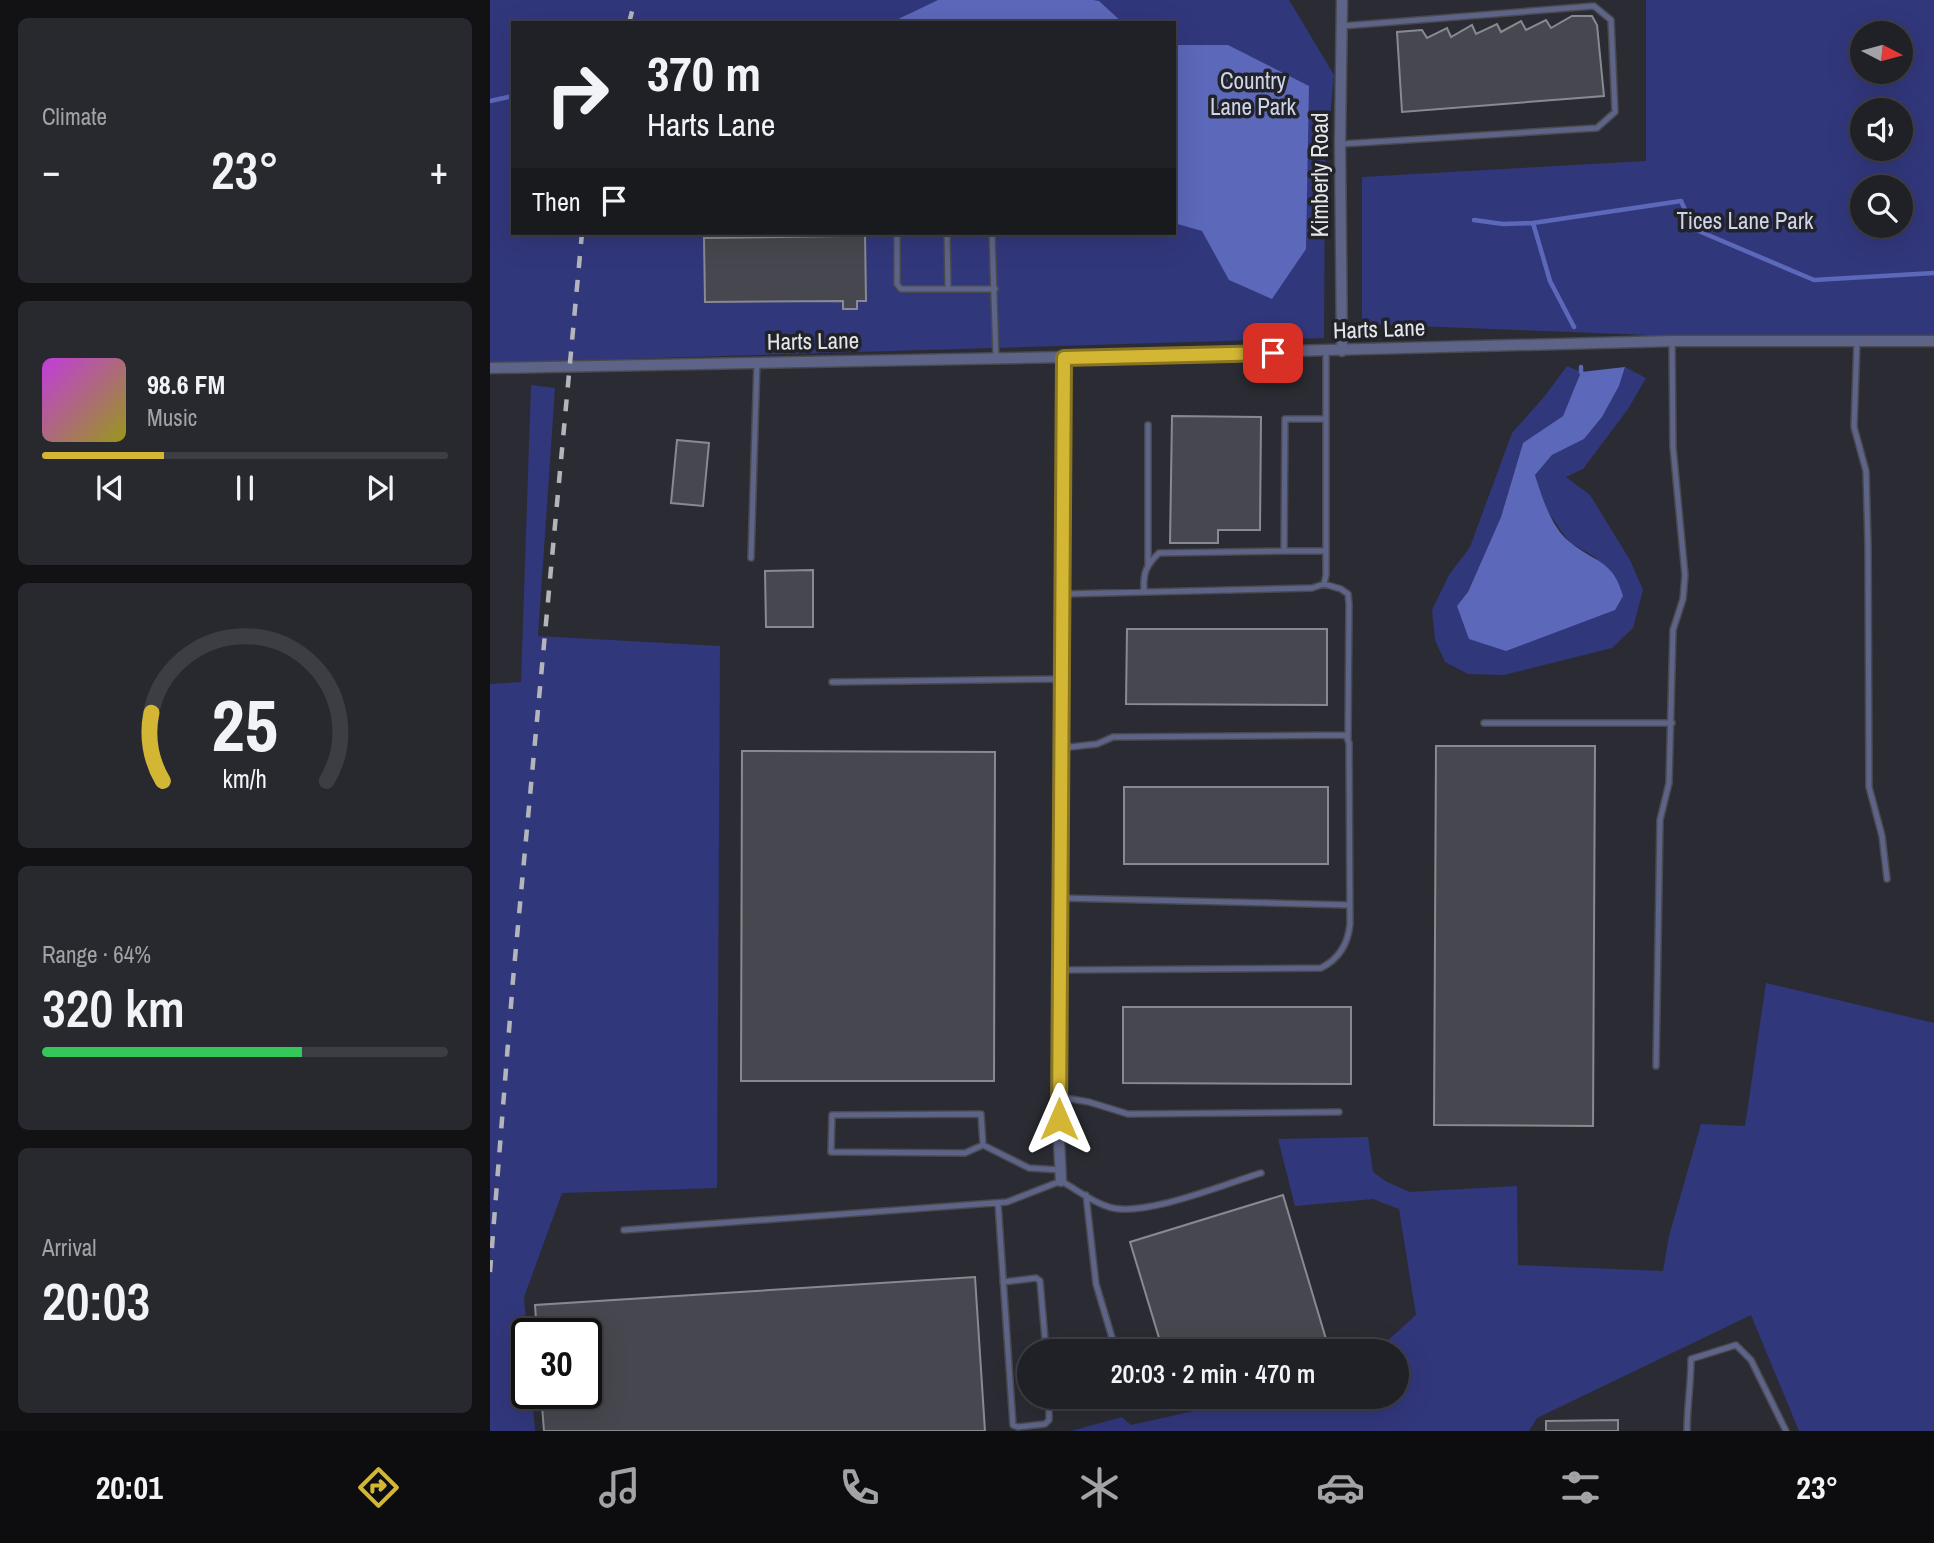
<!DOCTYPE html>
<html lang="en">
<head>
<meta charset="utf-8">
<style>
  :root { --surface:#202126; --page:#28292e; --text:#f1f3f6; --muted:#a2a3a7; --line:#3d3e43; --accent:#d4b635 }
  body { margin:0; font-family:"Archivo Narrow",sans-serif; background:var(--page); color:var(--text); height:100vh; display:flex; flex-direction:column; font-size:26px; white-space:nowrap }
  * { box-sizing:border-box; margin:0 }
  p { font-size:23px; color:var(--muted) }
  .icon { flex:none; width:38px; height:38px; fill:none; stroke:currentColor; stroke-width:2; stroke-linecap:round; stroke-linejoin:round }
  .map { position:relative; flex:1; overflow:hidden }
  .side { display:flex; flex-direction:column; gap:18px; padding:18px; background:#121215; width:490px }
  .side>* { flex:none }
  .hud { position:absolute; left:21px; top:21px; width:665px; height:214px; border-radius:0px; box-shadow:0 7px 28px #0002,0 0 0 2px var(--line); background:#202126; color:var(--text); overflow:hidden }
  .needle { width:46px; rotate:96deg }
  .fabs { position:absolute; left:1360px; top:21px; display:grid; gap:14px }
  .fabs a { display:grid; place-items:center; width:63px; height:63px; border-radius:50%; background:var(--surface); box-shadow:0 7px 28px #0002,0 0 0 2px var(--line); font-size:35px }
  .speed { position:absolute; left:21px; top:1318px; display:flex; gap:14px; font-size:35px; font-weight:700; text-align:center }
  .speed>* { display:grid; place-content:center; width:91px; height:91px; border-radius:50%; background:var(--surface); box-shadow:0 7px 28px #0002,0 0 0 2px var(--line); line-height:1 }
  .speed .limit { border:4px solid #111; border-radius:10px; background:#fff; color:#111 }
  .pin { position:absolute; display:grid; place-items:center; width:60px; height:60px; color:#fff; margin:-30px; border-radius:14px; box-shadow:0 4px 10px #0006 }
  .me { position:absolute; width:77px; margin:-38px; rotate:0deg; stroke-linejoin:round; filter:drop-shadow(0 0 5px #0008) }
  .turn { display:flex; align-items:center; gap:24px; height:147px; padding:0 21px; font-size:32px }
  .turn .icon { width:91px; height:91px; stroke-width:2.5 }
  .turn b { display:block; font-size:49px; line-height:60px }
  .then { display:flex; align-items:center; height:66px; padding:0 21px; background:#0003; gap:14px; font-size:26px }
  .big { font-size:52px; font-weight:600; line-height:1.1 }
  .side .widget { flex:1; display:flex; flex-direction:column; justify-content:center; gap:10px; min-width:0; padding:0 24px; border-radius:10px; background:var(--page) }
  .side .dial { align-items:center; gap:0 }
  .dial svg { height:182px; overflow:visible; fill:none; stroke:var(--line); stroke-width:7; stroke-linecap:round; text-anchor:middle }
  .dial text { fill:var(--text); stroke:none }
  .song { display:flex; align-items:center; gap:21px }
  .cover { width:84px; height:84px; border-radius:10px; background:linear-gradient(135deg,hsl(290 70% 55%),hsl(60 70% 35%)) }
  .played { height:7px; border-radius:4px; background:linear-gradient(90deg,var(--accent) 30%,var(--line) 30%) }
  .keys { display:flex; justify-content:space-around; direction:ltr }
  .heat { display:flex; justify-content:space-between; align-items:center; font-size:38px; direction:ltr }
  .charge { height:10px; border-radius:5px; background:linear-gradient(90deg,#34c759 64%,var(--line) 0) }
  .trip { position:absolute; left:527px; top:1339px; width:392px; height:70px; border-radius:35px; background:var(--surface); box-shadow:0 7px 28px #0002,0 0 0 2px var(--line); font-weight:600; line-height:70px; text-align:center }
  .menu { display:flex; height:112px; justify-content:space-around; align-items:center; background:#0d0d0f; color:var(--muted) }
  .menu .icon { width:49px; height:49px }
  .menu .selected { color:var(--accent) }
  .menu b { font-size:32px; color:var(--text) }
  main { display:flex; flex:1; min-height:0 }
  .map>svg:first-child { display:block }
  .green { fill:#31377b; fill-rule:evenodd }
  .water { fill:#5c68b9 }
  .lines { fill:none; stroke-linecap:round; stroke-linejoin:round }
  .stream { stroke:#5c68b9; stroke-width:4.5 }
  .building { fill:#47484f; stroke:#888a91; stroke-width:2 }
  .service-casing { stroke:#494a50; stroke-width:8 }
  .minor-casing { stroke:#494a50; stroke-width:13 }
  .service { stroke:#5d6487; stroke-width:5 }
  .minor { stroke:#5d6487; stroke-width:10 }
  .rail { stroke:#b4b5ba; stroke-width:4.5; stroke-dasharray:12 12; stroke-linecap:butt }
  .route-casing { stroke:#8a7622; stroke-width:18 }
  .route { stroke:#d4b635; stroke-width:12 }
  .labels { text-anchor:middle; stroke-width:7; stroke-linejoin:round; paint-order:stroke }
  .park-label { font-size:23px; fill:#cfd4eb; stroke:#212329 }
  .street-label { font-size:23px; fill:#e5e6ea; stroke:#212329 }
</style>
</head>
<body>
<main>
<section class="side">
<div class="widget"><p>Climate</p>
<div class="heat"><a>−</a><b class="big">23°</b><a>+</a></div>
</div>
<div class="widget">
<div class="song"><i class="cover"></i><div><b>98.6 FM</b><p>Music</p></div></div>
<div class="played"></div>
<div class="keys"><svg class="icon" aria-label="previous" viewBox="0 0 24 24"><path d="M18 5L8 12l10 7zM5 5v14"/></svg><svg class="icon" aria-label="pause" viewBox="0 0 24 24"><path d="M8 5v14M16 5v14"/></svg><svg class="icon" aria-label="next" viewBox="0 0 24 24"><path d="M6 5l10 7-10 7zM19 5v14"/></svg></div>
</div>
<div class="widget dial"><svg viewBox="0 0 100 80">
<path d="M14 69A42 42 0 1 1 86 69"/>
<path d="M14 69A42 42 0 0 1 9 39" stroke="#d4b635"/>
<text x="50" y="56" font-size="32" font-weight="700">25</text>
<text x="50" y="72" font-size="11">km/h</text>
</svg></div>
<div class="widget"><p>Range · 64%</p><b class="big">320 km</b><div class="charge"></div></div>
<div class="widget"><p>Arrival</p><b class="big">20:03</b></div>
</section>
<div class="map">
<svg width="1444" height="1431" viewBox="0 0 1444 1431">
  <rect width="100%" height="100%" fill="#2b2c33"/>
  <path class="green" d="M 0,0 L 799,0 L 844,75 L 835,169 L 834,338 L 0,363 ZM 23,23 L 684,23 L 684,233 L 23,233 Z
    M 1156,0 L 1444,0 L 1444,346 L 872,324 L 872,177 L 1156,161 ZM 1372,33 L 1410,33 L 1410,72 L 1372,72 ZM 1372,110 L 1410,110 L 1410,149 L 1372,149 ZM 1372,187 L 1410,187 L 1410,226 L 1372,226 Z
    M 1077,366 L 1091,372 L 1073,416 L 1033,443 L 1011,517 L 978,592 L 1108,559 L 1079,542 L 1055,508 L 1045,475 L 1062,455 L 1094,439 L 1112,417 L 1129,386 L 1135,367 L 1156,378 L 1138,409 L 1093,469 L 1076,477 L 1100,495 L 1140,560 L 1153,590 L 1143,628 L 1122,648 L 1014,675 L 978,674 L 955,662 L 945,640 L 942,610 L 959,575 L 980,547 L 1022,433 L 1054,397 Z
    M 41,385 L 65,388 L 48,636 L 230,646 L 227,1188 L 72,1193 L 34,1297 L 37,1333 L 37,1393 L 42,1393 L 45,1431 L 0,1431 L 0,684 L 31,682 Z
    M 1276,983 L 1444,1023 L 1444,1431 L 1309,1431 L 1261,1315 L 1047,1418 L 1039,1431 L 581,1431 L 632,1417 L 641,1425 L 767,1397 L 906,1396 L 906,1351 L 886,1351 L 926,1315 L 909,1209 L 883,1199 L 805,1206 L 788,1139 L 878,1137 L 883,1172 L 897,1182 L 920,1192 L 1027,1186 L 1028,1265 L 1173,1271 L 1179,1236 L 1211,1124 L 1255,1126 Z"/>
  <path class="water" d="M 448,0 L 603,0 L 609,1 L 633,23 L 400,23 Z
    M 684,45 L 738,45 L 819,86 L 816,249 L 782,299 L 739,280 L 712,231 L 684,223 Z
    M 1135,367 L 1129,386 L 1112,417 L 1094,439 L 1062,455 L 1045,475 C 1052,497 1061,528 1081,543 C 1106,563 1123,560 1133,596 L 1125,610 L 1016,651 L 979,639 L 967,606 L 978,592 L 1011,517 L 1033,443 L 1073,416 L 1091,372 Z"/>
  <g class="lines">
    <path class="stream" d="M 0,101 L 23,96
      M 984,220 L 1013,224 L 1043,223
      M 1084,327 L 1060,281 L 1043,223 L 1191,201 L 1204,229 L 1324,280 L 1444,273
      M 1091,367 L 1091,372"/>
  </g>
  <path class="building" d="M 1082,16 L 1102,16 L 1107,25 L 1114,96 L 912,112 L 907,32 L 932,30 L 937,38 L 957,28 L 961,37 L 982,25 L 986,34 L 1007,24 L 1011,32 L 1031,21 L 1036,30 L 1056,20 L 1061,28 Z
    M 352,233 L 375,234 L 376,301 L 367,301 L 367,309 L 353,309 L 353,301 L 215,302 L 214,238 L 352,236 Z
    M 682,416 L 771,417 L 770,530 L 728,530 L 728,543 L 680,543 Z
    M 187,440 L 219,443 L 213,506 L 181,503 Z
    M 323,570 L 323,627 L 276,627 L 275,571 Z
    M 637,629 L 837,629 L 837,705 L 636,704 Z
    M 946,746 L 1105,746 L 1103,1126 L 944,1125 Z
    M 252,751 L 505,752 L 504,1081 L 251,1081 Z
    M 634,787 L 838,787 L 838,864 L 634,864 Z
    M 633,1007 L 861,1007 L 861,1084 L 633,1083 Z
    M 793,1195 L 839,1349 L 831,1351 L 673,1351 L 640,1242 Z
    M 485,1277 L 495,1431 L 54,1431 L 51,1393 L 96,1393 L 96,1334 L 47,1334 L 45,1305 Z
    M 1128,1420 L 1128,1431 L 1056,1431 L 1056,1421 Z"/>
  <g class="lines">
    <defs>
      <path id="service" d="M 851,144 L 1107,128 L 1125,112 L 1121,20 L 1104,6 L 852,26
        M 407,233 L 407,284 L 411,289 L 505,289
        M 457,233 L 458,289
        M 502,233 L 506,359
        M 1367,340 L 1364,427 L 1376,471 L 1378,546 L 1379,787 L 1392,836 L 1397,879
        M 836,419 L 795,419 L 794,551 L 836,551
        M 261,558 L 267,362
        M 658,564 L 658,425
        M 834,584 L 851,589 L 858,594 L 859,604 L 858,738
        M 654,592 C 653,574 655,566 669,553 L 794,551
        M 574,594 L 822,588 L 834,584 L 836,575 L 836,351
        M 342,682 L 572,679
        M 994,723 L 1182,723
        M 570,898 L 860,905
        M 571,970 L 831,968 C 849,959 858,944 860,924 L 859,743 L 856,735 L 623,737 L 607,744 L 571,748
        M 1166,1066 L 1170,820 L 1179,783 L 1183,630 L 1193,599 L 1195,575 L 1183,447 L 1182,341
        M 569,1097 L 599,1102 L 638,1114 L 849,1112
        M 493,1145 L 475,1153 L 341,1152 L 342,1115 L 491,1114 L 493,1145 L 539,1168 L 571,1170
        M 596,1195 L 606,1284 L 626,1351
        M 508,1203 L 523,1425 L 528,1427 L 555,1424 L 559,1420 L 559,1396
        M 134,1230 L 517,1202 L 571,1181 C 586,1189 602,1202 619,1207 C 653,1218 735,1184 771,1173
        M 513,1282 L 546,1278 L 550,1281 L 556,1351
        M 640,1396 L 640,1397
        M 1197,1431 C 1197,1406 1201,1384 1201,1359 L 1246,1345 L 1261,1360 L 1296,1431"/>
      <path id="minor" d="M 852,351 L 850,144 L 852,0
        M 0,368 L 574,357 L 1182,341 L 1444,341
        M 571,1181 L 569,1141 L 574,357"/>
    </defs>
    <use href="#service" class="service-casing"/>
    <use href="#minor" class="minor-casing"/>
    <use href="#service" class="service"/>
    <use href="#minor" class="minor"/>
    <path class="rail" d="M 139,23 L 145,0
      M 0,1272 L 23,980 L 92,233"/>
  </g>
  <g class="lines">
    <defs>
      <path id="route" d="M 569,1119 L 574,358 L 783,353"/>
    </defs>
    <use href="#route" class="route-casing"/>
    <use href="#route" class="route"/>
  </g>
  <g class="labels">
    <g class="park-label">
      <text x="763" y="89">Country<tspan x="763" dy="26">Lane Park</tspan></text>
      <text x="1255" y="229">Tices Lane Park</text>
    </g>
    <g class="street-label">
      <text transform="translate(830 175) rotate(-90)" y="8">Kimberly Road</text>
      <text transform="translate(889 329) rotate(-2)" y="8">Harts Lane</text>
      <text transform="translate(323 341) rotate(-1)" y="8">Harts Lane</text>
    </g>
  </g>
</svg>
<div class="fabs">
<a><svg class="needle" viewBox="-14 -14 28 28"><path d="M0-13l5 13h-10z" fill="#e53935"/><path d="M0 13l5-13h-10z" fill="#a2a3a7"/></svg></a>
<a><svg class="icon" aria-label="sound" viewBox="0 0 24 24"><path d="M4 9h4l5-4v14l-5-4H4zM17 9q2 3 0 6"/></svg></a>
<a><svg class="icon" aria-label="search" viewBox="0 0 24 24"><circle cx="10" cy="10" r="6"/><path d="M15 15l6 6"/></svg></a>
</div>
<div class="speed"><div class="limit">30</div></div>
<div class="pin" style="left:783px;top:353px;background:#d93025"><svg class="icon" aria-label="arrive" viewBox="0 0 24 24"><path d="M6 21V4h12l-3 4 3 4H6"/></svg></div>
<svg class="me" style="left:569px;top:1119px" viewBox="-20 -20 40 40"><path d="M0-17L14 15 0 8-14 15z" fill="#d4b635" stroke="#fff" stroke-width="4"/></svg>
<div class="trip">20:03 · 2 min · 470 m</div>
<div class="hud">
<div class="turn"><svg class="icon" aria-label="right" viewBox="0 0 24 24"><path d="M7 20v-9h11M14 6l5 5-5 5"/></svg><div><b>370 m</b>Harts Lane</div></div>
<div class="then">Then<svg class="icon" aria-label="arrive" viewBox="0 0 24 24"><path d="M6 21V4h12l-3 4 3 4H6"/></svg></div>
</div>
</div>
</main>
<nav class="menu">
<b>20:01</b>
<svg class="icon selected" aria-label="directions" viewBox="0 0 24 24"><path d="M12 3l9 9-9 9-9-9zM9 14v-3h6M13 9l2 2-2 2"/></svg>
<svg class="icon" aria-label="music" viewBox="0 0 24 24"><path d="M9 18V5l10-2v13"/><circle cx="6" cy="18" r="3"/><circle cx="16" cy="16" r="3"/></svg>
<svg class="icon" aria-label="phone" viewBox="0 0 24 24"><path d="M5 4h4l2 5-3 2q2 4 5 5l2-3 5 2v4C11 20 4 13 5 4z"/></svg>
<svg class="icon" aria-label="climate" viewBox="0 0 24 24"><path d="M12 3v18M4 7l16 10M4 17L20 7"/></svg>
<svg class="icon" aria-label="car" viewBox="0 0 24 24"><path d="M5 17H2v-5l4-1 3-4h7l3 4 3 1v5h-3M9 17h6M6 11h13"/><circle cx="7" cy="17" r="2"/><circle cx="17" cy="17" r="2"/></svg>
<svg class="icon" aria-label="filters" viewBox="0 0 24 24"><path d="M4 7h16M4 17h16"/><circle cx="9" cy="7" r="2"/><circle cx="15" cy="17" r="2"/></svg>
<b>23°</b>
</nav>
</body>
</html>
